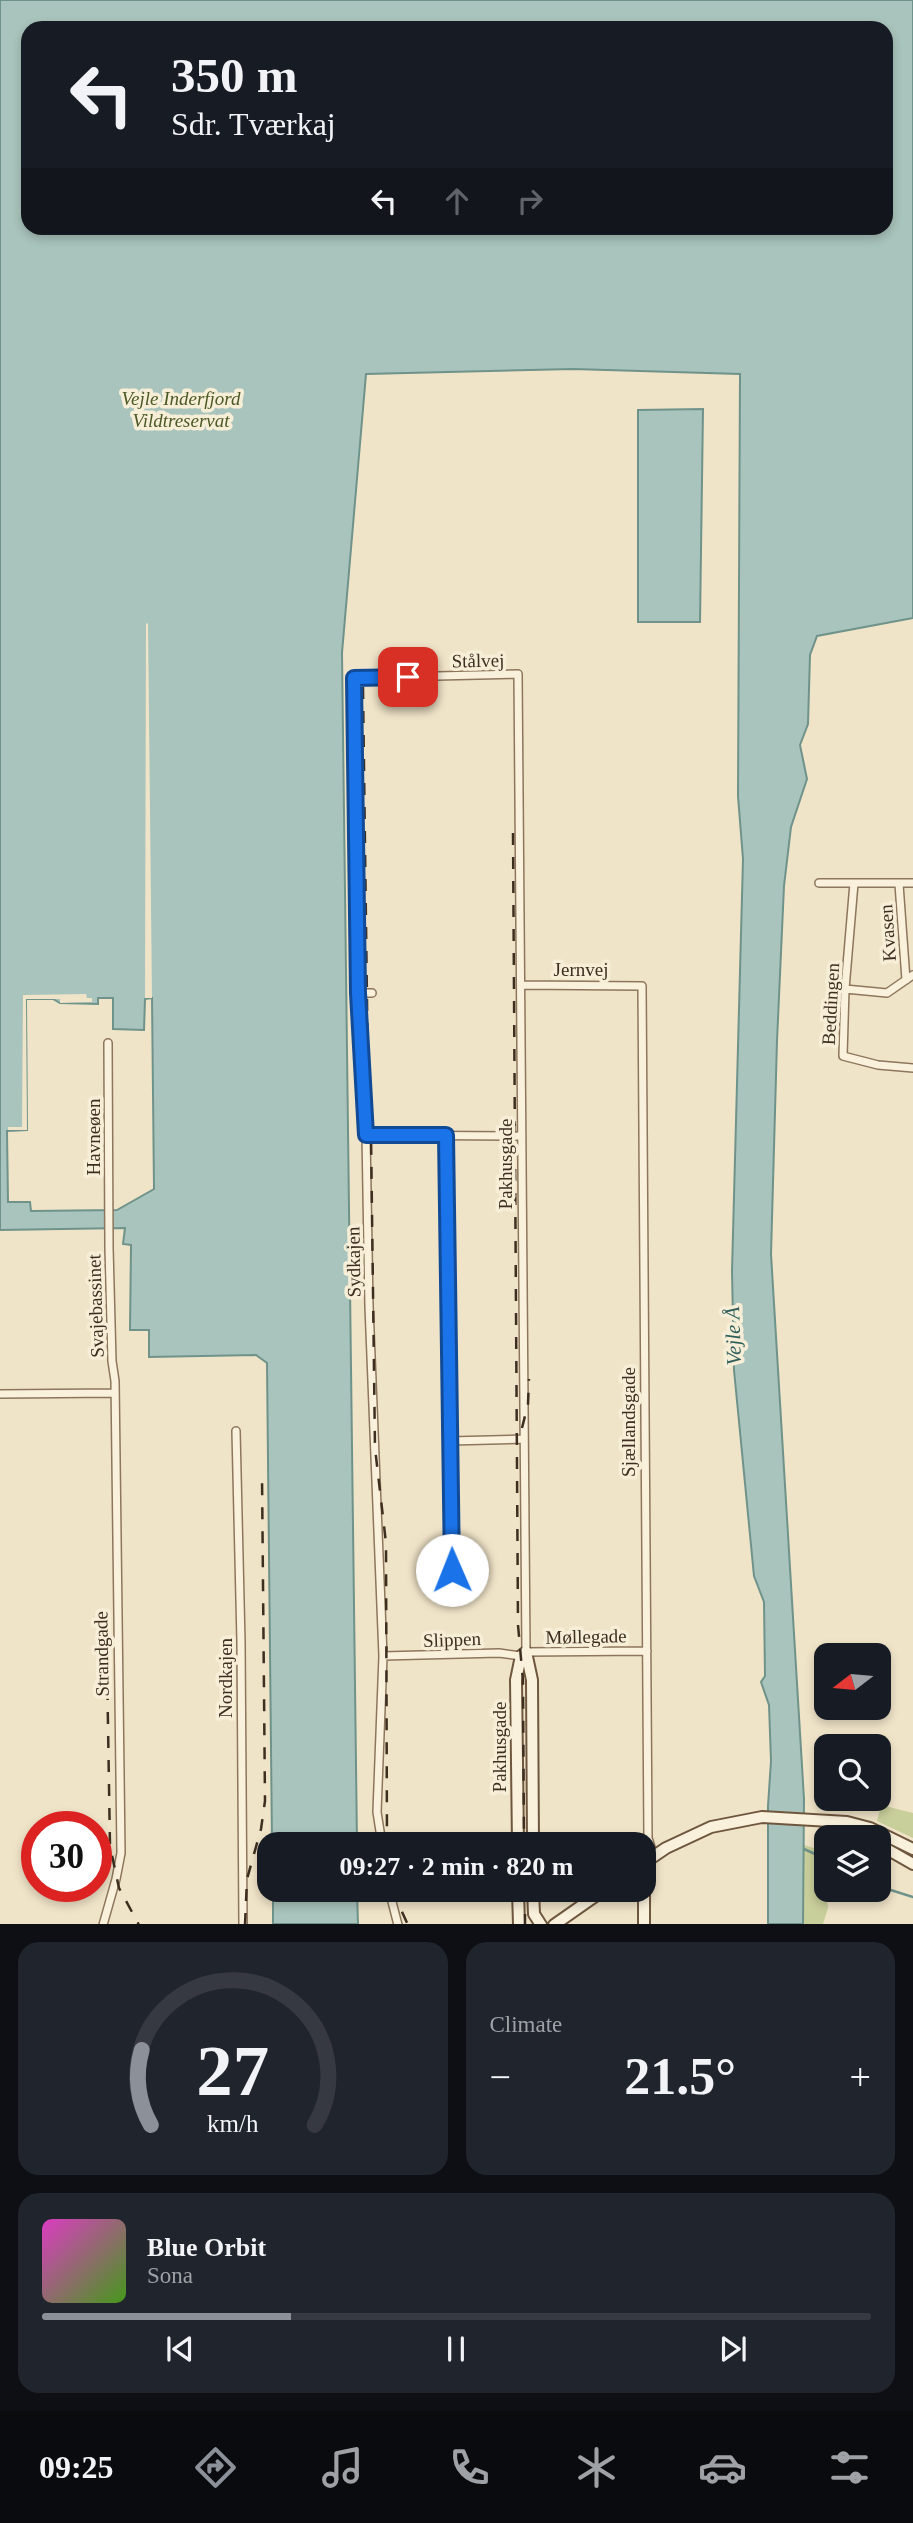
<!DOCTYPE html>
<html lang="en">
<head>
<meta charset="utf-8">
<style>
  :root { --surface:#171b24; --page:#20242c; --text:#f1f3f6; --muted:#9ea1a6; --line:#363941; --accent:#8c9099 }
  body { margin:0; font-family:Georgia,serif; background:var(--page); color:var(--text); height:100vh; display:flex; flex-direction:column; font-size:26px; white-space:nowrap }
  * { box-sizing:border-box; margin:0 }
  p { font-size:23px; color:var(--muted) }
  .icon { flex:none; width:38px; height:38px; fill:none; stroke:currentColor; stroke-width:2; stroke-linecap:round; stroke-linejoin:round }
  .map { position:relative; height:1924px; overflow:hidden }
  .panel { display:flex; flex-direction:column; gap:18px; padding:18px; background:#0d0f14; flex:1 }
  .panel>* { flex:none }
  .top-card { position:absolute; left:21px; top:21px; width:872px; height:214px; border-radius:21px; box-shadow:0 4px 10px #0003; background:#171b24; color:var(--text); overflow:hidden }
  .needle { width:46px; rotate:254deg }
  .controls { position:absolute; left:814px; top:1643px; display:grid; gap:14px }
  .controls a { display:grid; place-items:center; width:77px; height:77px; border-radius:14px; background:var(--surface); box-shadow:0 4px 10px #0003; font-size:35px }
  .speed { position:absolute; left:21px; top:1811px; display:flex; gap:14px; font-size:35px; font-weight:700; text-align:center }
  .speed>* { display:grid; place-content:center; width:91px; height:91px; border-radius:50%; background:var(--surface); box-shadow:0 4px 10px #0003; line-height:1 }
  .speed .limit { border:10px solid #d22; background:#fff; color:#111 }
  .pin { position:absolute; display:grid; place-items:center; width:60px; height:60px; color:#fff; margin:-30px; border-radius:14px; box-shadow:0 4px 10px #0006 }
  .me { position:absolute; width:77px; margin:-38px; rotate:359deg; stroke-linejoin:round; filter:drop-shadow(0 0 5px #0008) }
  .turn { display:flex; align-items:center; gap:24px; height:147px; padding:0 35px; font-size:32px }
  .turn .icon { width:91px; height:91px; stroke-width:2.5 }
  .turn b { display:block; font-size:49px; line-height:60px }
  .lanes { display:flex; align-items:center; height:66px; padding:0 35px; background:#0003; justify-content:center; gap:35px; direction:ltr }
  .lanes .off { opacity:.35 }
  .big { font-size:52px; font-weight:700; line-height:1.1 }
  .panel .card { flex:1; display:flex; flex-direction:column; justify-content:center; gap:10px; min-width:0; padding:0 24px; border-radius:21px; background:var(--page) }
  .panel .dial { align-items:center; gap:0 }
  .dial svg { height:182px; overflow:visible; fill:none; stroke:var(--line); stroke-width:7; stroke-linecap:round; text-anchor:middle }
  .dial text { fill:var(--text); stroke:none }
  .song { display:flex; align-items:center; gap:21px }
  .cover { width:84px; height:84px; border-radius:10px; background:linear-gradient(135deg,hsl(310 70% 55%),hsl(100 70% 35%)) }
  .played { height:7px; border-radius:4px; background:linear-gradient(90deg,var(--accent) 30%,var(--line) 30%) }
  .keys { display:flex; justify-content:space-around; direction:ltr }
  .heat { display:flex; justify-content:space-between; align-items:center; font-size:38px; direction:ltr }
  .panel .tiles { flex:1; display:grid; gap:18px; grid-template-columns:1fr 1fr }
  .card:last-child { grid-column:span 2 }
  .trip { position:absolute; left:257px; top:1832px; width:399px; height:70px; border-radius:21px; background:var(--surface); box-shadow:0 4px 10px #0003; font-weight:700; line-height:70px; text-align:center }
  .dock { display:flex; height:112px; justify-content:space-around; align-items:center; background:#090b0e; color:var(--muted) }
  .dock .icon { width:49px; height:49px }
  .dock .active { color:var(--accent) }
  .dock b { font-size:32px; color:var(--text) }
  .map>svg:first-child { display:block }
  .green { fill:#c9cf9b }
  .water { fill:#a9c4bc; stroke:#6f938a; stroke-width:2; fill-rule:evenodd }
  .pier { fill:#f0e4c8 }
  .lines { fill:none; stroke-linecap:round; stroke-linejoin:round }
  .stream { stroke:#6f938a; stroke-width:2.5 }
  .street-casing { stroke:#8d765c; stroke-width:10 }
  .secondary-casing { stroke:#6f573f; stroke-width:14 }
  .street { stroke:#faf1dc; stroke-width:7 }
  .secondary { stroke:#faf1dc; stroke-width:10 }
  .rail { stroke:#3d2e20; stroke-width:2.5; stroke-dasharray:12 12; stroke-linecap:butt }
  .route-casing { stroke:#114b97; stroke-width:18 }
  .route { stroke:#1a73e8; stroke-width:12 }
  .labels { text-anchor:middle; stroke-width:7; stroke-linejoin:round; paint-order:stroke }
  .park-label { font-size:19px; font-style:italic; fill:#4d5a26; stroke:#f7eed8 }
  .street-label { font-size:19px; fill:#3d2e20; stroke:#f7eed8 }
  .water-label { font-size:21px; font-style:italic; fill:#2f5d5a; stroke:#f7eed8 }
</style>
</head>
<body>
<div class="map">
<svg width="913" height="1925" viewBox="0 0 913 1925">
  <rect width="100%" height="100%" fill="#f0e4c8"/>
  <path class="green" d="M 881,1805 L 913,1813 L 913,1838 L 877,1821 Z
    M 804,1845 L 826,1852 L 824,1877 L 828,1908 L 823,1924 L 803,1925 Z"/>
  <path class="water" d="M 0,0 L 913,0 L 913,618 L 817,636 L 810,655 L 808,724 L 800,745 L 807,779 L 791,827 L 784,886 L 777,1041 L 771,1254 L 804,1799 L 803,1924 L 768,1924 L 768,1806 L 771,1761 L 769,1705 L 761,1682 L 765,1676 L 764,1602 L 754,1576 L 734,1370 L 732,1271 L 743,859 L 738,796 L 740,374 L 573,369 L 366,374 L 342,653 L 357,1844 L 272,1844 L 267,1363 L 256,1355 L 149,1357 L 149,1330 L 130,1330 L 131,1245 L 123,1244 L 125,1228 L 0,1230 ZM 28,28 L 886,28 L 886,228 L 28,228 ZM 98,998 L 113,998 L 113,1029 L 144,1030 L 145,999 L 152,998 L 154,1189 L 117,1210 L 31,1211 L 30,1202 L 8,1202 L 7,1131 L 27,1130 L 26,999 L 53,999 L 60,1003 L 98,1004 Z
    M 703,409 L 700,622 L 638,622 L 638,410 Z
    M 273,1890 L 357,1890 L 358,1924 L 273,1924 Z"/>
  <path class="pier" d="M 148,623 L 152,998 L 145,998 L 146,624 Z
    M 86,994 L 87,998 L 92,998 L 92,1002 L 60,1003 L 60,999 L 26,999 L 27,1130 L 8,1130 L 8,1127 L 22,1127 L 23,995 Z"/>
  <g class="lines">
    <path class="stream" d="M 804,1849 L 826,1859
      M 878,1886 L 913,1897"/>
    <defs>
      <path id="street" d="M 819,883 L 913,883
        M 854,883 L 845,989 L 843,1056 L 878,1065 L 913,1068
        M 899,884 L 906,980
        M 521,985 L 642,986 L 648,1838 L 654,1857
        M 845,989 L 887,993 L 913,975
        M 358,993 L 372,993
        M 366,1135 L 522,1136
        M 446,1135 L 451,1570
        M 0,1394 L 115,1393
        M 236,1431 L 241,1642 L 243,1925
        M 450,1441 L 524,1439
        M 383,1656 L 499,1653 L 521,1656
        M 382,1844 L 377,1812 L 383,1656 L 369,1306 L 366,1135 L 358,993 L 354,678 L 518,674 L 526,1652 L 647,1651
        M 389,1890 L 398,1925
        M 103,1925 L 116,1879 L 121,1853 L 115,1381 L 112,1361 L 109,1248 L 108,1043"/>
      <path id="secondary" d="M 526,1652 L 532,1680 L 533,1844
        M 831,1824 L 864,1838
        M 518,1844 L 516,1680 L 521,1656 L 526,1652
        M 878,1844 L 913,1864
        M 644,1863 L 666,1848 L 711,1827 L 762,1817 L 847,1822 L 870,1828 L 913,1849
        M 518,1890 L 519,1925
        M 533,1890 L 534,1914 L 541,1925
        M 644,1890 L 644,1925
        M 554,1925 L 604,1890"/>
    </defs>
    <use href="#street" class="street-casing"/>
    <use href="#secondary" class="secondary-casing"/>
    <use href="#street" class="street"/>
    <use href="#secondary" class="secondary"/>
    <path class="rail" d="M 363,687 L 368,1079 L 371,1134 L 375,1448 L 386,1543 L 387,1844
      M 513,833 L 518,1625 L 523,1681 L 524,1844
      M 522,1428 L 528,1404 L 529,1379
      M 107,1664 L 110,1846 L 119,1888 L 139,1925
      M 392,1890 L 408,1925
      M 525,1890 L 525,1925
      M 245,1925 L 247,1879 L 261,1829 L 265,1801 L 262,1475"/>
  </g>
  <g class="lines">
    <defs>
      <path id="route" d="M 408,677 L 354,678 L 358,993 L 366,1135 L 446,1135 L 452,1570"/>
    </defs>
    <use href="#route" class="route-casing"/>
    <use href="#route" class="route"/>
  </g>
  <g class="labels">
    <g class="park-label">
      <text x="181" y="405">Vejle Inderfjord<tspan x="181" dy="22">Vildtreservat</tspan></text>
    </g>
    <g class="street-label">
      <text transform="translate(478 660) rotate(-1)" y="7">Stålvej</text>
      <text transform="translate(887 933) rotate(-94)" y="7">Kvasen</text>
      <text x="581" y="976">Jernvej</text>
      <text transform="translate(830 1004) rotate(-87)" y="7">Beddingen</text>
      <text transform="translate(93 1137) rotate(-90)" y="7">Havneøen</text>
      <text transform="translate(505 1164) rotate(-90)" y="7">Pakhusgade</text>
      <text transform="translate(353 1262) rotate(-91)" y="7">Sydkajen</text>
      <text transform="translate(95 1306) rotate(-92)" y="7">Svajebassinet</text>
      <text transform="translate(628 1422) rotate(-90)" y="7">Sjællandsgade</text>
      <text transform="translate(586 1636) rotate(-1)" y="7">Møllegade</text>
      <text transform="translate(452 1639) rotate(-2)" y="7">Slippen</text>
      <text transform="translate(101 1654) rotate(-91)" y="7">Strandgade</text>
      <text transform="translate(225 1678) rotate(-90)" y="7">Nordkajen</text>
      <text transform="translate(499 1747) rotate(-90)" y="7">Pakhusgade</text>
    </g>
    <g class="water-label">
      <text transform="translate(733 1336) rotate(-92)" y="7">Vejle Å</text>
    </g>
  </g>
</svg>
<div class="controls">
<a><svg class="needle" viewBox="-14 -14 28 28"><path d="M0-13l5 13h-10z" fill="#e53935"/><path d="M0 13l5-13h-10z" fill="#9ea1a6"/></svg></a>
<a><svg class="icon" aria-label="search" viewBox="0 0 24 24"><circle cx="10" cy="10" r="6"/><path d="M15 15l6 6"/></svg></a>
<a><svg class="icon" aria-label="layers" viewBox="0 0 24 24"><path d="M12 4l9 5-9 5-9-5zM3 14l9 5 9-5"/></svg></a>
</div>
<div class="speed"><div class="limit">30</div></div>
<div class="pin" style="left:408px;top:677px;background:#d93025"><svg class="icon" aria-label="arrive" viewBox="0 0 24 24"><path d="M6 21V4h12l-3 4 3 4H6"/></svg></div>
<svg class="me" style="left:452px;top:1570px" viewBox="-20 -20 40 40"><circle r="19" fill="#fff"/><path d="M0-13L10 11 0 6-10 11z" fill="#1a73e8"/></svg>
<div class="trip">09:27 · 2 min · 820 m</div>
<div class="top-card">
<div class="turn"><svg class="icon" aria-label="left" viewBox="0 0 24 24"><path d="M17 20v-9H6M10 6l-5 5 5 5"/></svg><div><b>350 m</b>Sdr. Tværkaj</div></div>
<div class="lanes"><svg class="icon" aria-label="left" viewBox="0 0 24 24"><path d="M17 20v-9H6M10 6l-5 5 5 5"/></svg><svg class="icon off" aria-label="ahead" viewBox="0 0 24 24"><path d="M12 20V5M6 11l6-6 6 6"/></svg><svg class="icon off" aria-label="right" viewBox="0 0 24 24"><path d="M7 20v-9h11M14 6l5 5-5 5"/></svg></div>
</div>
</div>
<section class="panel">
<div class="tiles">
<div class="card dial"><svg viewBox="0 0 100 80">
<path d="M14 69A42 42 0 1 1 86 69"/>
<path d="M14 69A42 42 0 0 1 10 36" stroke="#8c9099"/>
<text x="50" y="56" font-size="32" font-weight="700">27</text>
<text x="50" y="72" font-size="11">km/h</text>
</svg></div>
<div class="card"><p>Climate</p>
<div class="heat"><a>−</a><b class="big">21.5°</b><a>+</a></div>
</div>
<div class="card">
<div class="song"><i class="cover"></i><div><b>Blue Orbit</b><p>Sona</p></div></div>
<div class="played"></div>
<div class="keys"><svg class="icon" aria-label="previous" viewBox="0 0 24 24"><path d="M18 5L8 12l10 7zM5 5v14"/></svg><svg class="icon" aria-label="pause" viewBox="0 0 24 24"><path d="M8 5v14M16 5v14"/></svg><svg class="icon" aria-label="next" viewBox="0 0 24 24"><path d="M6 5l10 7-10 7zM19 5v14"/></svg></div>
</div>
</div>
</section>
<nav class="dock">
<b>09:25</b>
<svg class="icon active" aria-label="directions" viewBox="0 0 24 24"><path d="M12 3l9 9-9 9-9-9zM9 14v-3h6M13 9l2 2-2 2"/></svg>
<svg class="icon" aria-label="music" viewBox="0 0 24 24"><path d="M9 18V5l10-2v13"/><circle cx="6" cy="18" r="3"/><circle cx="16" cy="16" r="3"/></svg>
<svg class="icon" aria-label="phone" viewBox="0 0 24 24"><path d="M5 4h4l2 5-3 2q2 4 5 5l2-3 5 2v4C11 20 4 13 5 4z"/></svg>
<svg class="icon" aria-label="climate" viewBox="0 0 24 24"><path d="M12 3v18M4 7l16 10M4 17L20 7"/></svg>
<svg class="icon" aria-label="car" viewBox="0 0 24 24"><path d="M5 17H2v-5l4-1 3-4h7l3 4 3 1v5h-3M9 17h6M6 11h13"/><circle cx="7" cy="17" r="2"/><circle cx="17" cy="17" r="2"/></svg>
<svg class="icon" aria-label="filters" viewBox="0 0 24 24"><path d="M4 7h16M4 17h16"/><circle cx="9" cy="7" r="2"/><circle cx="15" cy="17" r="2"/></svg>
</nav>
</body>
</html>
